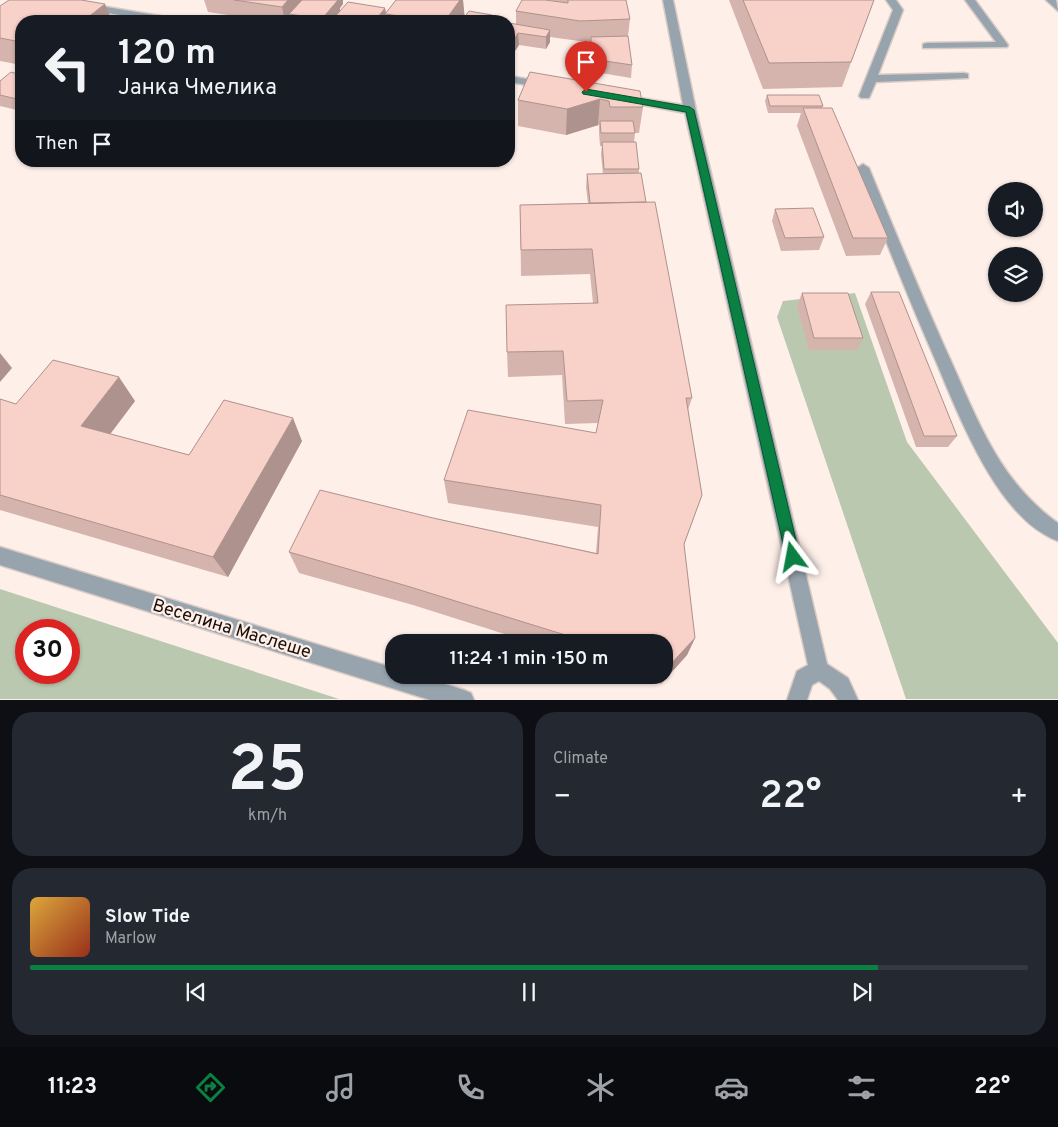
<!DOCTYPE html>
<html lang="en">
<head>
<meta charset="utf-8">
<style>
  :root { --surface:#171b24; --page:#242831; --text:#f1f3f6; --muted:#9ea1a6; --line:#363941; --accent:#0b8043 }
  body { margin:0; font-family:Overpass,sans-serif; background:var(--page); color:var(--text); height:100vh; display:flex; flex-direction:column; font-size:19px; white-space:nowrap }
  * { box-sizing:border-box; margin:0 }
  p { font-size:16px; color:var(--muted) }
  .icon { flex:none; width:28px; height:28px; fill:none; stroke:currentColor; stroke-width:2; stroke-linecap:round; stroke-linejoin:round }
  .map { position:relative; height:700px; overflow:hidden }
  .drawer { display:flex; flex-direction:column; gap:12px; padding:12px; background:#0d0f14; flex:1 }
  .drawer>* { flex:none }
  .banner { position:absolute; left:15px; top:15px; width:500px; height:152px; border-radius:20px; box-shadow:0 1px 4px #0004; background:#171b24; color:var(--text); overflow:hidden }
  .fabs { position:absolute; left:988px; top:182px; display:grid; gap:10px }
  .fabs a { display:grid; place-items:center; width:55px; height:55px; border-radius:50%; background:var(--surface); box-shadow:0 1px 4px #0004; font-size:25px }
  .speed { position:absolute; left:15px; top:619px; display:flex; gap:10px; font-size:25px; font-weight:700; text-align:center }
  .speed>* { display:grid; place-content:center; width:65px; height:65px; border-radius:50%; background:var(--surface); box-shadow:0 1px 4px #0004; line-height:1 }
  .speed .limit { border:8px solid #d22; background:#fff; color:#111 }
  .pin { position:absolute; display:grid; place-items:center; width:42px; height:42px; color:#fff; margin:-51px -21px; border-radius:50% 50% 50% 0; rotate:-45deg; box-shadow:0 0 5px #0007 }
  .pin .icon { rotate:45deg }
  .me { position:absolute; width:55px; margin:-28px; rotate:347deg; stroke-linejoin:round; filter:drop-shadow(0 0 4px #0008) }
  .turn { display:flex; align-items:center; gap:18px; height:105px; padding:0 20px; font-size:22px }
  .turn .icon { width:65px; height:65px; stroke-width:2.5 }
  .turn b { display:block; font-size:35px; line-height:42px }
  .then { display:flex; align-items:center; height:48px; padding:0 20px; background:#0003; gap:10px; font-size:19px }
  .big { font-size:38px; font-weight:600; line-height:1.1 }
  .drawer .tile { flex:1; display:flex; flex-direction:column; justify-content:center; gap:8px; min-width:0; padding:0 18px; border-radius:20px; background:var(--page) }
  .drawer .dial { align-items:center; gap:0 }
  .dial b { font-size:65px; line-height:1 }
  .song { display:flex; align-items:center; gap:15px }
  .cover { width:60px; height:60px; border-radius:8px; background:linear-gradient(135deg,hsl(40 70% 55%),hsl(10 70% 35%)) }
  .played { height:5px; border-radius:2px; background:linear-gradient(90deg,var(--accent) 85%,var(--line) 85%) }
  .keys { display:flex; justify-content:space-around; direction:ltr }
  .heat { display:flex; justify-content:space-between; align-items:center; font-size:28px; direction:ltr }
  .drawer .tiles { flex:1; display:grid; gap:12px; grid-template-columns:1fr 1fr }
  .tile:last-child { grid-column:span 2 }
  .trip { position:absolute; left:385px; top:634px; width:288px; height:50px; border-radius:20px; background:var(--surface); box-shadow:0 1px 4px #0004; font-weight:600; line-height:50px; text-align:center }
  .dock { display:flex; height:80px; justify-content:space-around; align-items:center; background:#090b0e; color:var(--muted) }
  .dock .icon { width:35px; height:35px }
  .dock .active { color:var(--accent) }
  .dock b { font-size:22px; color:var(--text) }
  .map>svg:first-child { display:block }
  .green { fill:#bbc8b0; fill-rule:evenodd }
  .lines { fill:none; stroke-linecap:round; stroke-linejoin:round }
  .lane-casing { stroke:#dacbc5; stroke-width:3 }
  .street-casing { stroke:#dacbc5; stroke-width:3 }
  .lane { fill:#97a4ae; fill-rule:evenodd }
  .street { fill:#97a4ae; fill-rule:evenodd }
  .wall { fill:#d5b4ad }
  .shaded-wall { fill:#ae928d }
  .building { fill:#f8d1c9; stroke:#ae928d }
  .route { fill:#0b8043; stroke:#07532c }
  .labels { text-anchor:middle; stroke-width:4.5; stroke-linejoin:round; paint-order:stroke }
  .near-street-label { font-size:18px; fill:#1a0e09; stroke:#feefe9 }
</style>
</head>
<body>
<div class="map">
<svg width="1058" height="700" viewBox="0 0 1058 700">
  <rect width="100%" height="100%" fill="#feefe9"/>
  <path class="green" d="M 855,293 L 907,442 L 1058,643 L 1058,699 L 906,699 L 777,317 L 783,301 Z
    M 0,589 L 339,699 L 0,699 ZM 26,630 L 69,630 L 69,672 L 26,672 Z"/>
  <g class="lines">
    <defs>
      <path id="lane" d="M 886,0 L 896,0 L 903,10 L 878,75 L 964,73 L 968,74 L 968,78 L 876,82 L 869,98 L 861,98 L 859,96 L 893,10 Z
        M 965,0 L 975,0 L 1008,45 L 1007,47 L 923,48 L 923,44 L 927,43 L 996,42 Z
        M 1046,0 L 1056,0 L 1058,11 Z
        M 863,164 L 869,168 C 894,229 919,290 946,350 C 976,415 997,480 1058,523 L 1058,541 C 994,517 957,409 931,350 C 905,290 881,229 857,168 Z"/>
      <path id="street" d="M 43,0 L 65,0 L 172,18 L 177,21 L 156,21 L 48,3 Z
        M 663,0 L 673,0 L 696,110 L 827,664 L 848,678 L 858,700 L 838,700 L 830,689 L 819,681 L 812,685 L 807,700 L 787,700 L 797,671 L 808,665 L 685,113 L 622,101 L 616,98 L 622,95 L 683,105 Z
        M 509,76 L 545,82 L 550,85 L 545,88 L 509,82 Z
        M 0,547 L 394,668 L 394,675 L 416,675 L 464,690 L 471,693 L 474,700 L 430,700 L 0,565 Z"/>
    </defs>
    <use href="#lane" class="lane-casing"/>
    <use href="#street" class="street-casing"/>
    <use href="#lane" class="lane"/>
    <use href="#street" class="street"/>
  </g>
  <path class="wall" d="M 204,0 L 343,0 L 343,4 L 340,8 L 340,11 L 385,8 L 386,13 L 396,0 L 463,0 L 464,18 L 492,15 L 492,20 L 500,21 L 291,21 L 290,19 L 288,21 L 268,21 L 208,12 Z
    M 548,0 L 626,0 L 630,19 L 628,36 L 632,65 L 631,78 L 577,69 L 578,57 L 590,45 L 590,41 L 579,41 L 550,37 L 550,42 L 546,49 L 519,45 L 511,57 L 509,56 L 509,23 L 516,24 L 516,11 L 567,3 Z
    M 729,0 L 874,0 L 842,87 L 763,89 Z
    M 0,6 L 21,21 L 21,65 L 0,61 Z
    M 530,72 L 643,107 L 639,133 L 635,133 L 634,142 L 639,169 L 639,173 L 646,202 L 692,398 L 688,410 L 702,495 L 684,545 L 695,638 L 687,655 L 661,684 L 634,675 L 664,675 L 664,642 L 530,642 L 413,605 L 299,573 L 289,552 L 433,518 L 596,553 L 598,527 L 448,503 L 444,480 L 596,433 L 598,423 L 565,424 L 562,375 L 508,377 L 507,352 L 593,303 L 590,274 L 521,276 L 520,205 L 588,203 L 586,187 L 587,174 L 603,174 L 601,154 L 602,146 L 600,146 L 599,133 L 599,125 L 566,135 L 518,126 L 518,100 Z
    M 21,75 L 21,111 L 0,106 L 0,81 Z
    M 767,95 L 823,106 L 822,108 L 888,238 L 880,255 L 846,256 L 797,126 L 801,113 L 768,113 L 765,101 Z
    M 775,209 L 824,237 L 819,250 L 781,251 L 772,221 Z
    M 871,292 L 957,436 L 948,447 L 916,447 L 865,304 Z
    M 802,293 L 863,338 L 857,350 L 809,350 L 797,306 Z
    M 0,399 L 16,404 L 135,401 L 110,434 L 189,455 L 302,441 L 228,577 L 0,510 Z"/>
  <path class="shaded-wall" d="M 288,0 L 308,0 L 289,14 L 290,19 L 288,21 L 285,21 L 282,7 Z
    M 332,0 L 343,0 L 343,4 L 340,8 L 340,12 L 332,20 L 332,21 L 322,21 L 322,19 Z
    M 460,0 L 463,0 L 465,20 L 464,21 L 445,21 Z
    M 105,4 L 112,21 L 83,21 Z
    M 385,8 L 386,14 L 385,14 L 386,21 L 375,21 Z
    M 550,30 L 550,42 L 546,49 L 546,37 Z
    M 518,33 L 519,45 L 511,57 L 511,45 Z
    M 600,99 L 598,125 L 566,135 L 567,109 Z
    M 0,353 L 12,368 L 0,382 Z
    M 119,377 L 135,401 L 99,449 L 81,426 Z
    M 293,418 L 302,441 L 228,577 L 213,557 Z
    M 695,638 L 687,655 L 661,684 L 668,667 Z"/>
  <path class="building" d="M 9,0 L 81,0 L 105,4 L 83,21 L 21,21 L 21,42 L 0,38 L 0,6 Z
    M 234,0 L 288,0 L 282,7 Z
    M 302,0 L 338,0 L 322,19 L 289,14 Z
    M 396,0 L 460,0 L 445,21 L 435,21 L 385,14 Z
    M 522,0 L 545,0 L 568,3 L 568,0 L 626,0 L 630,19 L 580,21 L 516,11 Z
    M 743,0 L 874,0 L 851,62 L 769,63 Z
    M 348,2 L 385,8 L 375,21 L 340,21 L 332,20 Z
    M 469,11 L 492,15 L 489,19 L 500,21 L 462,21 Z
    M 509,23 L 550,30 L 546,37 L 518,33 L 511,45 L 509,44 Z
    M 628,36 L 632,65 L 578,57 L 581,44 L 591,45 L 591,37 Z
    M 11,72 L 21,75 L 21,100 L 0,95 L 0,81 Z
    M 530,72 L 640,91 L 643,107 L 610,107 L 609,101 L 600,99 L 567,109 L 518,100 Z
    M 767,95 L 819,95 L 823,106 L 770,106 Z
    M 803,108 L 832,108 L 888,238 L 853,238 Z
    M 600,121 L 633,121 L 635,133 L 601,133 Z
    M 602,142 L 636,142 L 639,169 L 604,169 Z
    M 641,173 L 646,202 L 590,203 L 587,174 Z
    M 655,202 L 692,398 L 686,398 L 702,495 L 684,544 L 695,638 L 668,667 L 664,666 L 664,642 L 588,642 L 407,586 L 289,552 L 320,490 L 433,518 L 598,554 L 601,505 L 444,480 L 468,410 L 596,433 L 603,400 L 567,401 L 563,351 L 507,352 L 506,305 L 598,303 L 592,249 L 521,250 L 520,205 Z
    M 813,208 L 824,237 L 785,238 L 775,209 Z
    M 871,292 L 899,292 L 957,436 L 924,436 Z
    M 802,293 L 848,293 L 863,338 L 814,338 Z
    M 53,360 L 119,377 L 81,426 L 189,455 L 224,400 L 293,418 L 213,557 L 0,495 L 0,399 L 16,404 Z"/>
  <path class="route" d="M 586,89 L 690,107 L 694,110 L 800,557 L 798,561 L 793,563 L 788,561 L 786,557 L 686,112 L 583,94 L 582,92 Z"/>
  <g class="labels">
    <g class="near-street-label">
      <text transform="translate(232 628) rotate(17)" y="6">Веселина Маслеше</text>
    </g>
  </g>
</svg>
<div class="fabs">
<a><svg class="icon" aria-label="sound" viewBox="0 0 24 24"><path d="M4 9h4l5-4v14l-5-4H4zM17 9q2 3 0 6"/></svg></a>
<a><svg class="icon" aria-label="layers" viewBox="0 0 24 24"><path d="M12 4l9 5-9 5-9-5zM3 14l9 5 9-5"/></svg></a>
</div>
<div class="speed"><div class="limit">30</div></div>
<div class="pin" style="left:586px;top:92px;background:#d93025"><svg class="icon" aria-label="arrive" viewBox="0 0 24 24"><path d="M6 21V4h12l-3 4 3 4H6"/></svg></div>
<svg class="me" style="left:793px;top:557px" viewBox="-20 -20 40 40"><path d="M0-17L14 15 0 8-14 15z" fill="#0b8043" stroke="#fff" stroke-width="4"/></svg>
<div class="trip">11:24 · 1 min · 150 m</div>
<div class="banner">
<div class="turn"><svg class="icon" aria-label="left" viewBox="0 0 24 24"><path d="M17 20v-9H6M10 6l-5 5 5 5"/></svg><div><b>120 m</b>Јанка Чмелика</div></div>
<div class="then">Then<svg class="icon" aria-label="arrive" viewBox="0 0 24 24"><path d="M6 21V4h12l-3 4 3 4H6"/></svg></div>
</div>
</div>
<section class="drawer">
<div class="tiles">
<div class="tile dial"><b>25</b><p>km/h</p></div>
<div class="tile"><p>Climate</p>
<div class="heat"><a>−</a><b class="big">22°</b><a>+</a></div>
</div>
<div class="tile">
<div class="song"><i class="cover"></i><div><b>Slow Tide</b><p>Marlow</p></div></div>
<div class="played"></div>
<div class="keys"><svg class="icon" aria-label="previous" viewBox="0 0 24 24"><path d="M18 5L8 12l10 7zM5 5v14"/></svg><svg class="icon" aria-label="pause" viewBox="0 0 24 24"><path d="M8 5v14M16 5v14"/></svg><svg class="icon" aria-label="next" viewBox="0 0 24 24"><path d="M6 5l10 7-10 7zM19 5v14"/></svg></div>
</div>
</div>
</section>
<nav class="dock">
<b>11:23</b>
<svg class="icon active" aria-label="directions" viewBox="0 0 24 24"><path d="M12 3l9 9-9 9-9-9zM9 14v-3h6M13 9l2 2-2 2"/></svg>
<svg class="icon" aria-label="music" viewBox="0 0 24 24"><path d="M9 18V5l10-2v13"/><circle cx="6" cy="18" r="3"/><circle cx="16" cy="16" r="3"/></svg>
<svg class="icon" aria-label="phone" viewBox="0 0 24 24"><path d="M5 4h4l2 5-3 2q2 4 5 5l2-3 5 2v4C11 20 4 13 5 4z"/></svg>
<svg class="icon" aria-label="climate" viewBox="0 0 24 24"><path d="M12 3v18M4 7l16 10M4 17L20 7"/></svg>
<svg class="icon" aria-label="car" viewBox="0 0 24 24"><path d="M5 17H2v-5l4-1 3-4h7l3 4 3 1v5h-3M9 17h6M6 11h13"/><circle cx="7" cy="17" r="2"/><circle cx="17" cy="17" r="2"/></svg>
<svg class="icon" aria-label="filters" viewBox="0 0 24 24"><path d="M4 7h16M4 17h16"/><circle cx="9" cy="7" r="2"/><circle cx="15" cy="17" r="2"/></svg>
<b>22°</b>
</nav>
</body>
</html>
